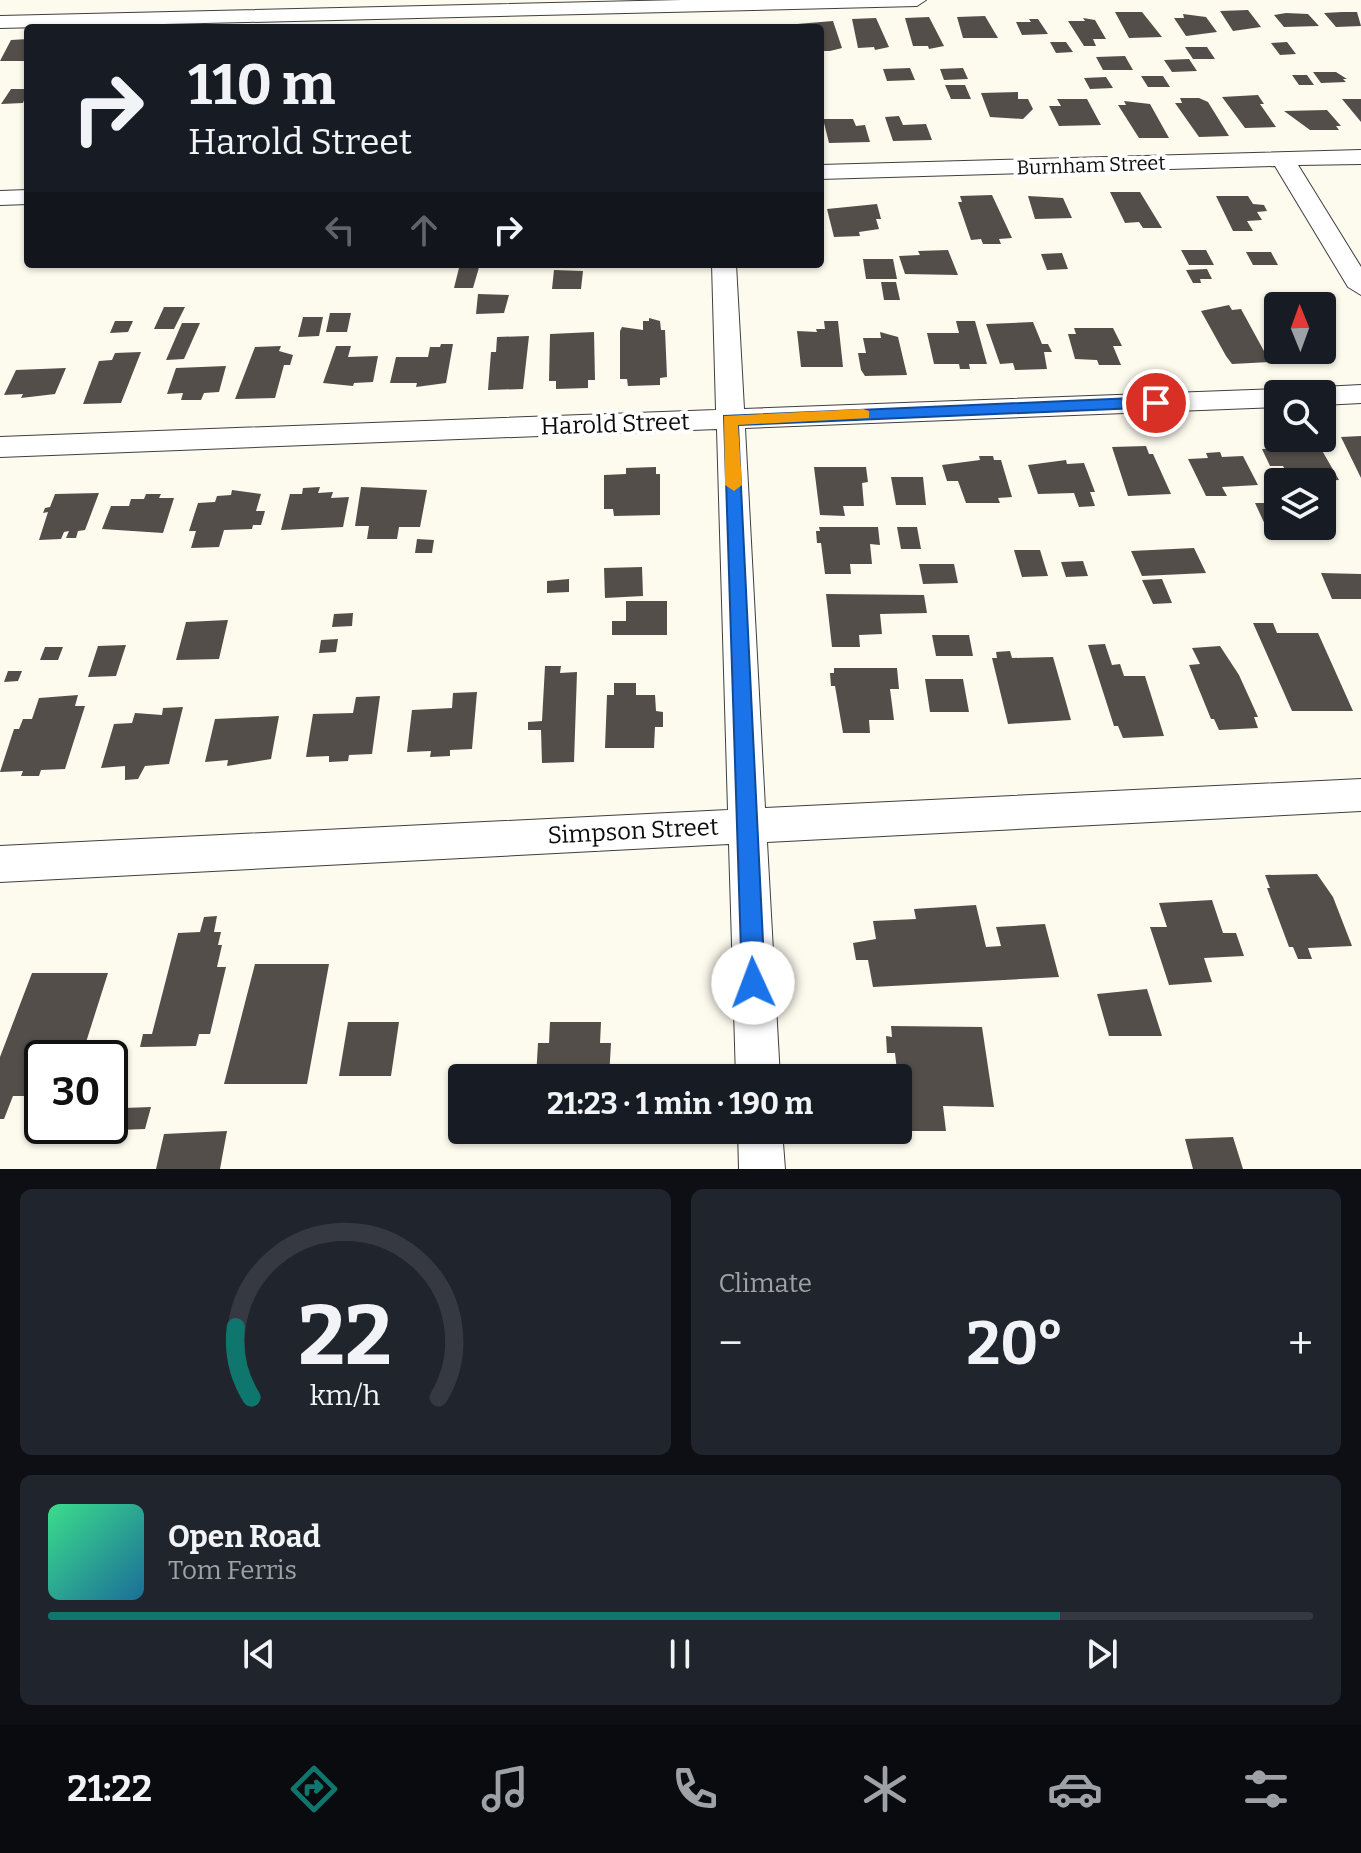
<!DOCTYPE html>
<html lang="en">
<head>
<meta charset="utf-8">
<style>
  :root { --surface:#171b24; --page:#20242c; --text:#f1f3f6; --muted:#9ea1a6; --line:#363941; --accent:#0f766e }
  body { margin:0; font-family:Bitter,serif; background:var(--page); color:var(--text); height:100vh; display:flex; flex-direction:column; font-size:30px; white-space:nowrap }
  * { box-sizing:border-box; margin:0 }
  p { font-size:26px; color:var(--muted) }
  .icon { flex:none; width:44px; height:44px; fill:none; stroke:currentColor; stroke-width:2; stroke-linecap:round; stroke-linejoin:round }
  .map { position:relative; height:1169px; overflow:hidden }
  .sheet { display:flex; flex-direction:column; gap:20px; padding:20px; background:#0d0f14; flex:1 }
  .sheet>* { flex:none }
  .banner { position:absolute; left:24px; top:24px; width:800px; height:244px; border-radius:8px; box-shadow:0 2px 6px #0004; background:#171b24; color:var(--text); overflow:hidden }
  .needle { width:52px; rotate:359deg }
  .buttons { position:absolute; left:1264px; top:292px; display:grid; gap:16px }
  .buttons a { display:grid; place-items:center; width:72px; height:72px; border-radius:8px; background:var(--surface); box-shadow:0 2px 6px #0004; font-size:40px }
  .speed { position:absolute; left:24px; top:1040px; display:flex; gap:16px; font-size:40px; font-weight:700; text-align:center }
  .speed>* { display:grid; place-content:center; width:104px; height:104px; border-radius:50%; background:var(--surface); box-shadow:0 2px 6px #0004; line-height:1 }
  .speed .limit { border:4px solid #111; border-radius:12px; background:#fff; color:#111 }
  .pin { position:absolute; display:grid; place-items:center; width:68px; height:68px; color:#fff; margin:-34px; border:4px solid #fff; border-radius:50%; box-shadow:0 2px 8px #0007 }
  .me { position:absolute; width:88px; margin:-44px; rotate:358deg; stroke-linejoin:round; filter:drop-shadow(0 0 6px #0008) }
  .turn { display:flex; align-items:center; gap:28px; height:168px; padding:0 32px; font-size:36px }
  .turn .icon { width:104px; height:104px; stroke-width:2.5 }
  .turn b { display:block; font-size:56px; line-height:68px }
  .lanes { display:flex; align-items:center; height:76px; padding:0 32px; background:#0003; justify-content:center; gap:40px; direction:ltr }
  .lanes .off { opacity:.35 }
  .big { font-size:60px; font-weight:700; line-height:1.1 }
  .sheet .card { flex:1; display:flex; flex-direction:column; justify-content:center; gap:12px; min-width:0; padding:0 28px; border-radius:12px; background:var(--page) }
  .sheet .dial { align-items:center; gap:0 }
  .dial svg { height:208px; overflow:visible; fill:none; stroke:var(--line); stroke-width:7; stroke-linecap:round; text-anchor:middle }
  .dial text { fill:var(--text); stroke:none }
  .song { display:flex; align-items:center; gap:24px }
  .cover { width:96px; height:96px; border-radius:12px; background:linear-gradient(135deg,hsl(150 70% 55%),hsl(200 70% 35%)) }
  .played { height:8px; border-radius:4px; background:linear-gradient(90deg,var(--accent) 80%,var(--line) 80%) }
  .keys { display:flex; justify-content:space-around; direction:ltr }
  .heat { display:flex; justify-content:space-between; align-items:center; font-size:44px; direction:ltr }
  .sheet .tiles { flex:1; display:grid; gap:20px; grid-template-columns:1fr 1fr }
  .card:last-child { grid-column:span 2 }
  .trip { position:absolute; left:448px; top:1064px; width:464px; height:80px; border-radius:8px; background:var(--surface); box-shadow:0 2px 6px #0004; font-weight:700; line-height:80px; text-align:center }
  .tab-bar { display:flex; height:128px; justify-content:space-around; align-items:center; background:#090b0e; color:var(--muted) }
  .tab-bar .icon { width:56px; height:56px }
  .tab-bar .on { color:var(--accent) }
  .tab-bar b { font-size:36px; color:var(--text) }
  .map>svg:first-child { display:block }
  .building { fill:#534e4a }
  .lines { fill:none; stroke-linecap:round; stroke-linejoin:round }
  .minor-casing { stroke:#3f3f3f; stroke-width:2 }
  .minor { fill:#fff; fill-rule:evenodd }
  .route { fill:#1a73e8; stroke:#114b97; stroke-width:2 }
  .slow { fill:#f59e0b }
  .labels { text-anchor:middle; stroke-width:8; stroke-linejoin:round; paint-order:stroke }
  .far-street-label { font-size:20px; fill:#0c0c0c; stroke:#fff }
  .street-label { font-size:24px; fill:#0c0c0c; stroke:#fff }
</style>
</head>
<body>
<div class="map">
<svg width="1361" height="1169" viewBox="0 0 1361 1169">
  <rect width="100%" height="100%" fill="#fdfaee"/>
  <path class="building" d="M 1248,10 L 1261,27 L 1233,31 L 1220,11 Z
    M 1115,12 L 1142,12 L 1162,37 L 1129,38 Z
    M 1342,12 L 1357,12 L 1361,26 L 1336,27 L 1324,13 Z
    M 1286,13 L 1308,14 L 1319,26 L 1284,27 L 1274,15 Z
    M 1183,14 L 1206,17 L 1217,32 L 1186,36 L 1174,18 L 1184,18 Z
    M 985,16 L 998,38 L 963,38 L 957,17 Z
    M 929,17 L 944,46 L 929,49 L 928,46 L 913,46 L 905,18 Z
    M 876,18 L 889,47 L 875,50 L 874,47 L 858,48 L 852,19 Z
    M 1083,18 L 1095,20 L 1106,39 L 1093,39 L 1096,46 L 1084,46 L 1068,21 L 1085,21 Z
    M 1029,19 L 1038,19 L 1048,34 L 1022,35 L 1016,22 L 1031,22 Z
    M 833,21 L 842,48 L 830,51 L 820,51 L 820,28 L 798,28 L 797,24 Z
    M 28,39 L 28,61 L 0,61 L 11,40 Z
    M 1050,42 L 1066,42 L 1073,52 L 1056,53 Z
    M 1287,42 L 1296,54 L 1280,55 L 1271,43 Z
    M 1185,47 L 1207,47 L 1215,59 L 1193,59 Z
    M 1125,56 L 1133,70 L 1103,70 L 1096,57 Z
    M 1189,59 L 1197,71 L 1172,72 L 1164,60 Z
    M 910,68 L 915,80 L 887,81 L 883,69 Z
    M 963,68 L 968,79 L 944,80 L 940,69 Z
    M 1313,72 L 1336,72 L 1347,79 L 1343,79 L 1346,82 L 1321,83 Z
    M 1292,75 L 1307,75 L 1314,85 L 1299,85 Z
    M 1141,76 L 1163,76 L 1170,87 L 1148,87 Z
    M 1106,77 L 1113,88 L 1090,89 L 1084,78 Z
    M 945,85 L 965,85 L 971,99 L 951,99 Z
    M 11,89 L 28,89 L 23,103 L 1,104 Z
    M 1018,92 L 1018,99 L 1028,99 L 1033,109 L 1023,119 L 990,117 L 981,93 Z
    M 1258,95 L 1264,104 L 1260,104 L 1276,127 L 1245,128 L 1222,97 Z
    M 1180,98 L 1199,98 L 1208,102 L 1229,136 L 1199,137 L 1175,103 L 1182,103 Z
    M 1057,99 L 1087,99 L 1101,125 L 1059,126 L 1049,106 L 1061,106 Z
    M 1342,99 L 1361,99 L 1361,122 Z
    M 1124,101 L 1150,104 L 1169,138 L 1139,138 L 1118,105 L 1126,105 Z
    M 1327,110 L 1341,126 L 1336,126 L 1339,130 L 1310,130 L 1284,111 Z
    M 899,116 L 903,125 L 926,124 L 932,140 L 893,141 L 885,117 Z
    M 823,119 L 853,119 L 856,126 L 865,125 L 870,142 L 829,143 Z
    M 1110,192 L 1140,192 L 1162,228 L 1143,228 L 1139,222 L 1125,223 Z
    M 992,195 L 1012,238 L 999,239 L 1001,244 L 983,244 L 981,239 L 971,240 L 958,202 L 962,202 L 960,196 Z
    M 1028,196 L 1063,198 L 1072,218 L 1035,219 Z
    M 1216,196 L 1248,196 L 1253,204 L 1264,205 L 1267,211 L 1257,212 L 1262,220 L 1247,221 L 1253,231 L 1233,231 Z
    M 877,204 L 881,219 L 876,219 L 879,229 L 859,232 L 860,236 L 834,237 L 827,209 Z
    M 948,250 L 958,275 L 905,274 L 899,256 L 920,255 L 918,251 Z
    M 1181,250 L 1206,250 L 1214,265 L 1189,265 Z
    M 1246,252 L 1271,252 L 1278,265 L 1253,265 Z
    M 1062,253 L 1068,269 L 1047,270 L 1041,254 Z
    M 863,259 L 893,259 L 897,279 L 866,279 Z
    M 460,264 L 480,264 L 473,288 L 454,288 Z
    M 1207,269 L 1212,279 L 1200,279 L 1201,283 L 1193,283 L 1186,270 Z
    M 554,270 L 583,271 L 581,289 L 552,289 Z
    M 881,282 L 896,282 L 900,300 L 884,300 Z
    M 478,294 L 509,295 L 504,313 L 476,314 Z
    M 1229,305 L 1232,310 L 1241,309 L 1270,362 L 1232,364 L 1226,356 L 1201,311 Z
    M 164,307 L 185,307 L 174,329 L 154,329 Z
    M 330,313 L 351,313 L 347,332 L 326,332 Z
    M 303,317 L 323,317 L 319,336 L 298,337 Z
    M 649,318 L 660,321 L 661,330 L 665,330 L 667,377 L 660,378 L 660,385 L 628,386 L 627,379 L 620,379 L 620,331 L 622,327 L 643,330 L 643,321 L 649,321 Z
    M 115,321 L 133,321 L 128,332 L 110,333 Z
    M 824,321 L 838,321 L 843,367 L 801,367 L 797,331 L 817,332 L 816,329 L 825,329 Z
    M 956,321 L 975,321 L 987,364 L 969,364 L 970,369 L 960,369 L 959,364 L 934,364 L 927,333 L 959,333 Z
    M 1033,322 L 1042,344 L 1048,344 L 1052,352 L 1044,352 L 1047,369 L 1015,370 L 1013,363 L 1000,364 L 986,324 Z
    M 182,323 L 200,323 L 184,359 L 166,360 Z
    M 1074,328 L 1113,328 L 1122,346 L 1113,346 L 1121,365 L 1099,365 L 1097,360 L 1075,359 L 1068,334 L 1076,334 Z
    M 1322,330 L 1329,330 L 1334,350 L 1322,350 Z
    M 594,332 L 595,380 L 588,380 L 588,388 L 556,389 L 556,381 L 549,381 L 550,334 Z
    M 880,332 L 898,337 L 907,375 L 865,376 L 861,370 L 858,353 L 866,353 L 863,338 L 881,338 Z
    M 529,336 L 523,389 L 488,390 L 491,352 L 496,352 L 497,337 Z
    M 441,344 L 453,344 L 446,383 L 416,387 L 417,383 L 390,383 L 396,357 L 428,357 L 430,347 L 440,347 Z
    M 281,346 L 279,351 L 293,355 L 290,365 L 284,365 L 275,398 L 235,399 L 255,347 Z
    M 336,346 L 351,346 L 348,357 L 378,356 L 373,382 L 354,383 L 353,386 L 323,383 Z
    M 141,352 L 121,403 L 83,404 L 99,361 L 112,360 L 115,353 Z
    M 226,366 L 219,392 L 204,393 L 201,400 L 181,400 L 183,393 L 167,394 L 176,368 Z
    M 66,368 L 55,394 L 21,398 L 23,394 L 4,395 L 16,370 Z
    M 1361,436 L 1361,478 L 1341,437 Z
    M 1301,441 L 1315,441 L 1320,447 L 1339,480 L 1292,482 L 1283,466 L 1270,466 L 1262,449 L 1304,448 Z
    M 1146,446 L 1149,454 L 1153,454 L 1171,494 L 1128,496 L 1112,447 Z
    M 1220,452 L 1222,457 L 1243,456 L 1258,485 L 1222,487 L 1227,496 L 1206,496 L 1188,459 L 1208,458 L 1206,453 Z
    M 979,456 L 993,456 L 994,460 L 1001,460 L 1012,497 L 998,498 L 1000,503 L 966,503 L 958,481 L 947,481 L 942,465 L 980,460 Z
    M 1066,460 L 1067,464 L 1084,463 L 1095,492 L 1090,492 L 1095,506 L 1079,507 L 1074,493 L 1038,494 L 1028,465 Z
    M 656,467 L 656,474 L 660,474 L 660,515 L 614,516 L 613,509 L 604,509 L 604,475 L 626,474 L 626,468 Z
    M 814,467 L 866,467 L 868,482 L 862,483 L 864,506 L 843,506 L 845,516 L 820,515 Z
    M 891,477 L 923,477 L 926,505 L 896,505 Z
    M 320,487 L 318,493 L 333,492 L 331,498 L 349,497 L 343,527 L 281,530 L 290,494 L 302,494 L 303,488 Z
    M 361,487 L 427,490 L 420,527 L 399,527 L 397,539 L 367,539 L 369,526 L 355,526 Z
    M 232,490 L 261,494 L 256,511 L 265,511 L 261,525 L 253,525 L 252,529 L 224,530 L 219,547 L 191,548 L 196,531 L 189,531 L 198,503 L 215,502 L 217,496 L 231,495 Z
    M 99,493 L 85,530 L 78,531 L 76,538 L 66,538 L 69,531 L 64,532 L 61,539 L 39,540 L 48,512 L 43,513 L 45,508 L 50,507 L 55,494 Z
    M 146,494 L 161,494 L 159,498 L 174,498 L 163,533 L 102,529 L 111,506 L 129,506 L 131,499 L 144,499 Z
    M 1255,503 L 1278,503 L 1278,526 L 1289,526 L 1292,531 L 1268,531 Z
    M 819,527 L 878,527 L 880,545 L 870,544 L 872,564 L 850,564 L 851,574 L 825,574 L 821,543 L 817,543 L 816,531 L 820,531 Z
    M 897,527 L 917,527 L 921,549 L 901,549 Z
    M 417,539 L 434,540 L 432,553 L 415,553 Z
    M 1194,548 L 1206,573 L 1142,576 L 1131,551 Z
    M 1014,550 L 1040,550 L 1048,576 L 1022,577 Z
    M 1083,561 L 1088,576 L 1066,577 L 1061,562 Z
    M 919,564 L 954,564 L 958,583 L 923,584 Z
    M 642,567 L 643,596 L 605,598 L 604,568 Z
    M 1321,573 L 1361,574 L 1361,599 L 1332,599 Z
    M 569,579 L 569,592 L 547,593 L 547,581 Z
    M 1162,579 L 1172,603 L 1153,604 L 1142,580 Z
    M 826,594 L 924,595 L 927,613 L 880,614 L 882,634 L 859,635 L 860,647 L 832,647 Z
    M 626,601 L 667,601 L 667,635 L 612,635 L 612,621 L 626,621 Z
    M 353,613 L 352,626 L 332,627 L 334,614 Z
    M 228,620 L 219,659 L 176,660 L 186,622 Z
    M 1253,623 L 1273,623 L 1277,633 L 1318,633 L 1353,711 L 1292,711 Z
    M 932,635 L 969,635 L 973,656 L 936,656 Z
    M 338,639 L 336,652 L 319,653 L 321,640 Z
    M 1105,644 L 1112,665 L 1120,664 L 1124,676 L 1145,676 L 1164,736 L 1123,738 L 1118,726 L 1114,726 L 1088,645 Z
    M 126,645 L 116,676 L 88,677 L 98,646 Z
    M 1220,646 L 1239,675 L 1258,717 L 1254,717 L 1258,728 L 1219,730 L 1214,719 L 1211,719 L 1189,665 L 1200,664 L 1192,648 Z
    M 45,647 L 63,647 L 58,660 L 40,660 Z
    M 1010,651 L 1012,658 L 1053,657 L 1071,720 L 1008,724 L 992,658 L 997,658 L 996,652 Z
    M 545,666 L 561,666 L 560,673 L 577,672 L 574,762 L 542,763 L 541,730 L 528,730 L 528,722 L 542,721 Z
    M 834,668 L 897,668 L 899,689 L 890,689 L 894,720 L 869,720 L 870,733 L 843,733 L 835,686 L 831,686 L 830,673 L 834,673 Z
    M 8,671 L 22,671 L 18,681 L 4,682 Z
    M 925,679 L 963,679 L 969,712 L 930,712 Z
    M 614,683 L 636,683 L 636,695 L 655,695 L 656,711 L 663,712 L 663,727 L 655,727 L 654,748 L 605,748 L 607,695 L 614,695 Z
    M 477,692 L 472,749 L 450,750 L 450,756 L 430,757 L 431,751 L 407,752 L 412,710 L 452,708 L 453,693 Z
    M 78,695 L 75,706 L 85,706 L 65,769 L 41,770 L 39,776 L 21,776 L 23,771 L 0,772 L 14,729 L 19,729 L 23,719 L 32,719 L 39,698 Z
    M 380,696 L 372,754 L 349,755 L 348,761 L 329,762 L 329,756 L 306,757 L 313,714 L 353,713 L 356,697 Z
    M 183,707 L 169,764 L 145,766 L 138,779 L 125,780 L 125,766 L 101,768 L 114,724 L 132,723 L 135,713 L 162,715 L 163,708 Z
    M 279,716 L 271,759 L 227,766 L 228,760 L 205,762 L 215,719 Z
    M 1317,874 L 1333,897 L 1352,946 L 1308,948 L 1312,959 L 1298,959 L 1293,947 L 1289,947 L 1267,888 L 1270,888 L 1265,875 Z
    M 1212,900 L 1223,933 L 1236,933 L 1244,956 L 1204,958 L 1212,982 L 1169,985 L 1150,927 L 1167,927 L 1159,903 Z
    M 976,905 L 986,947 L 1001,946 L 996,927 L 1045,924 L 1059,977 L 873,987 L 868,960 L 856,960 L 853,943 L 876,939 L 873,921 L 916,919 L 914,909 Z
    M 217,916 L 214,932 L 221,932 L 218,945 L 222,945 L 217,967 L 226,967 L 210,1034 L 199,1034 L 196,1046 L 140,1047 L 143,1034 L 152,1034 L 178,933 L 200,932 L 204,917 Z
    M 255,964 L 329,964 L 307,1084 L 224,1084 Z
    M 32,973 L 108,973 L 81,1058 L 42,1058 L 42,1096 L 13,1096 L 4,1119 L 0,1119 L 0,1057 Z
    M 1147,989 L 1162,1036 L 1109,1036 L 1097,994 Z
    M 348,1022 L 399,1022 L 391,1076 L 339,1076 Z
    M 550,1022 L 601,1022 L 600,1043 L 611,1043 L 609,1078 L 536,1078 L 538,1043 L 549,1043 Z
    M 891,1026 L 982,1027 L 994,1107 L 943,1106 L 946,1131 L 909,1131 L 906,1106 L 901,1106 L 895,1053 L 887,1053 L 886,1036 L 892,1037 Z
    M 151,1107 L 145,1129 L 118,1130 L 124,1108 Z
    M 502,1130 L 607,1130 L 607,1140 L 531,1140 L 531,1137 L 501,1135 Z
    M 227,1131 L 220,1169 L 156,1169 L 164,1134 Z
    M 1233,1137 L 1243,1169 L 1193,1169 L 1185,1139 Z"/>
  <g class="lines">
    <defs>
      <path id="minor" d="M 682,0 L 926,0 L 917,6 L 0,28 L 0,16 Z
        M 1361,150 L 1361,164 L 1298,165 L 1361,267 L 1361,295 L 1348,287 L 1275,166 L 820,179 L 820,165 Z
        M 28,190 L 28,204 L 0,205 L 0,191 Z
        M 712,264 L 736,264 L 744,409 L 1278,389 L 1289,394 L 1278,394 L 1278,407 L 745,428 L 765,808 L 1361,779 L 1361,811 L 767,842 L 780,1078 L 736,1078 L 729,844 L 0,882 L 0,846 L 728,810 L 717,429 L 0,457 L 0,437 L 716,410 Z
        M 1361,385 L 1361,403 L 1322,405 L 1322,394 L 1309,394 L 1322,387 Z
        M 738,1130 L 782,1130 L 785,1169 L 739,1169 Z"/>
    </defs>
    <use href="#minor" class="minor-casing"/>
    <use href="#minor" class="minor"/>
  </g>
  <path class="route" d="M 1156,397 L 1161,399 L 1161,407 L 738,425 L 765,983 L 762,991 L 753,995 L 745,991 L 742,983 L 724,416 Z"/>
  <path class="slow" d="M 863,409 L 869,411 L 869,418 L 738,425 L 742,485 L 734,491 L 725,485 L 724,416 Z"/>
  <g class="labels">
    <g class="far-street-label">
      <text transform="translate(1091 165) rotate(-2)" y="7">Burnham Street</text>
    </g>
    <g class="street-label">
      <text transform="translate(615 424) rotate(-2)" y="8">Harold Street</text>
      <text transform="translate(633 831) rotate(-3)" y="8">Simpson Street</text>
    </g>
  </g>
</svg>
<div class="buttons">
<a><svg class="needle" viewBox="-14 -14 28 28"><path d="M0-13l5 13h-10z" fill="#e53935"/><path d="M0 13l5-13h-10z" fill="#9ea1a6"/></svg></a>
<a><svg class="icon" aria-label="search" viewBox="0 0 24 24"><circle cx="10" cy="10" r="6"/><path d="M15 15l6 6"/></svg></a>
<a><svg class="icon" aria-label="layers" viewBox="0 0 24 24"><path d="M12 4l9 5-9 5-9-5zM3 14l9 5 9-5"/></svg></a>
</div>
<div class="speed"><div class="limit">30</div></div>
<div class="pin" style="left:1156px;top:403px;background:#d93025"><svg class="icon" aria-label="arrive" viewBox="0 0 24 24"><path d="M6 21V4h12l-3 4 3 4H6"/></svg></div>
<svg class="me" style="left:753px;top:983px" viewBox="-20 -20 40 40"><circle r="19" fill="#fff"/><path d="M0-13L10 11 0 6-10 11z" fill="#1a73e8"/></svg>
<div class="trip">21:23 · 1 min · 190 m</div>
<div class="banner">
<div class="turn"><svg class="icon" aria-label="right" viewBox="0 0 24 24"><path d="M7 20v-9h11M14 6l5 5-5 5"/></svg><div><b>110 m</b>Harold Street</div></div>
<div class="lanes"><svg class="icon off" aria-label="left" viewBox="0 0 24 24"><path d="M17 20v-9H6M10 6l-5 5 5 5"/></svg><svg class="icon off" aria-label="ahead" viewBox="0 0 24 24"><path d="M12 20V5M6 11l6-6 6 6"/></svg><svg class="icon" aria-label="right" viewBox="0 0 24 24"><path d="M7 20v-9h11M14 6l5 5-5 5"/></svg></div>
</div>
</div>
<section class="sheet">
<div class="tiles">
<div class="card dial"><svg viewBox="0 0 100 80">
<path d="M14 69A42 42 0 1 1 86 69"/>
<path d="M14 69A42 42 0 0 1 8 42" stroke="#0f766e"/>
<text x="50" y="56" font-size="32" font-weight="700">22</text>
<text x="50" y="72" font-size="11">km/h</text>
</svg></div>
<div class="card"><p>Climate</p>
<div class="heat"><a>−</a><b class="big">20°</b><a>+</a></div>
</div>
<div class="card">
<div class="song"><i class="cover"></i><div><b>Open Road</b><p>Tom Ferris</p></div></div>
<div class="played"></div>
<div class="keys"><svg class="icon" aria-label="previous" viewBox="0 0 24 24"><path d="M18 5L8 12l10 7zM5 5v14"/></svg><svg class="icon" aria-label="pause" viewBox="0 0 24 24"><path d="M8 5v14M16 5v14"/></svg><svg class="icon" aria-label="next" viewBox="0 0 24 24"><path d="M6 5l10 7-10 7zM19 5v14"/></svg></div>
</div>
</div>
</section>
<nav class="tab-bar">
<b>21:22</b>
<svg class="icon on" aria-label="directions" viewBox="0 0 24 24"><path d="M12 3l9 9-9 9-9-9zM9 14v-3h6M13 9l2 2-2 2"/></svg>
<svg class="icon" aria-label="music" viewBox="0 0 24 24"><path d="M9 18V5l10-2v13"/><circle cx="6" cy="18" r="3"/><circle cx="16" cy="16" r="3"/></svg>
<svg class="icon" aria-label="phone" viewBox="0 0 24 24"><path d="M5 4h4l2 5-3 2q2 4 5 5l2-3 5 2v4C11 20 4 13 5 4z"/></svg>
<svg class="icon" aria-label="climate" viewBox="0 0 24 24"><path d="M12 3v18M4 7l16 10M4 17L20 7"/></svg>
<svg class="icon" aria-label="car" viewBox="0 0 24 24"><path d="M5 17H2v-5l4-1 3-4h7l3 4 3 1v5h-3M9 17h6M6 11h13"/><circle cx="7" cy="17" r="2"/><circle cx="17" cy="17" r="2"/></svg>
<svg class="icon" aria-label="filters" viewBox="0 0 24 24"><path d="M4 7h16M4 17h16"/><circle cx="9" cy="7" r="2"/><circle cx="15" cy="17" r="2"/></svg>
</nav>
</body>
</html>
